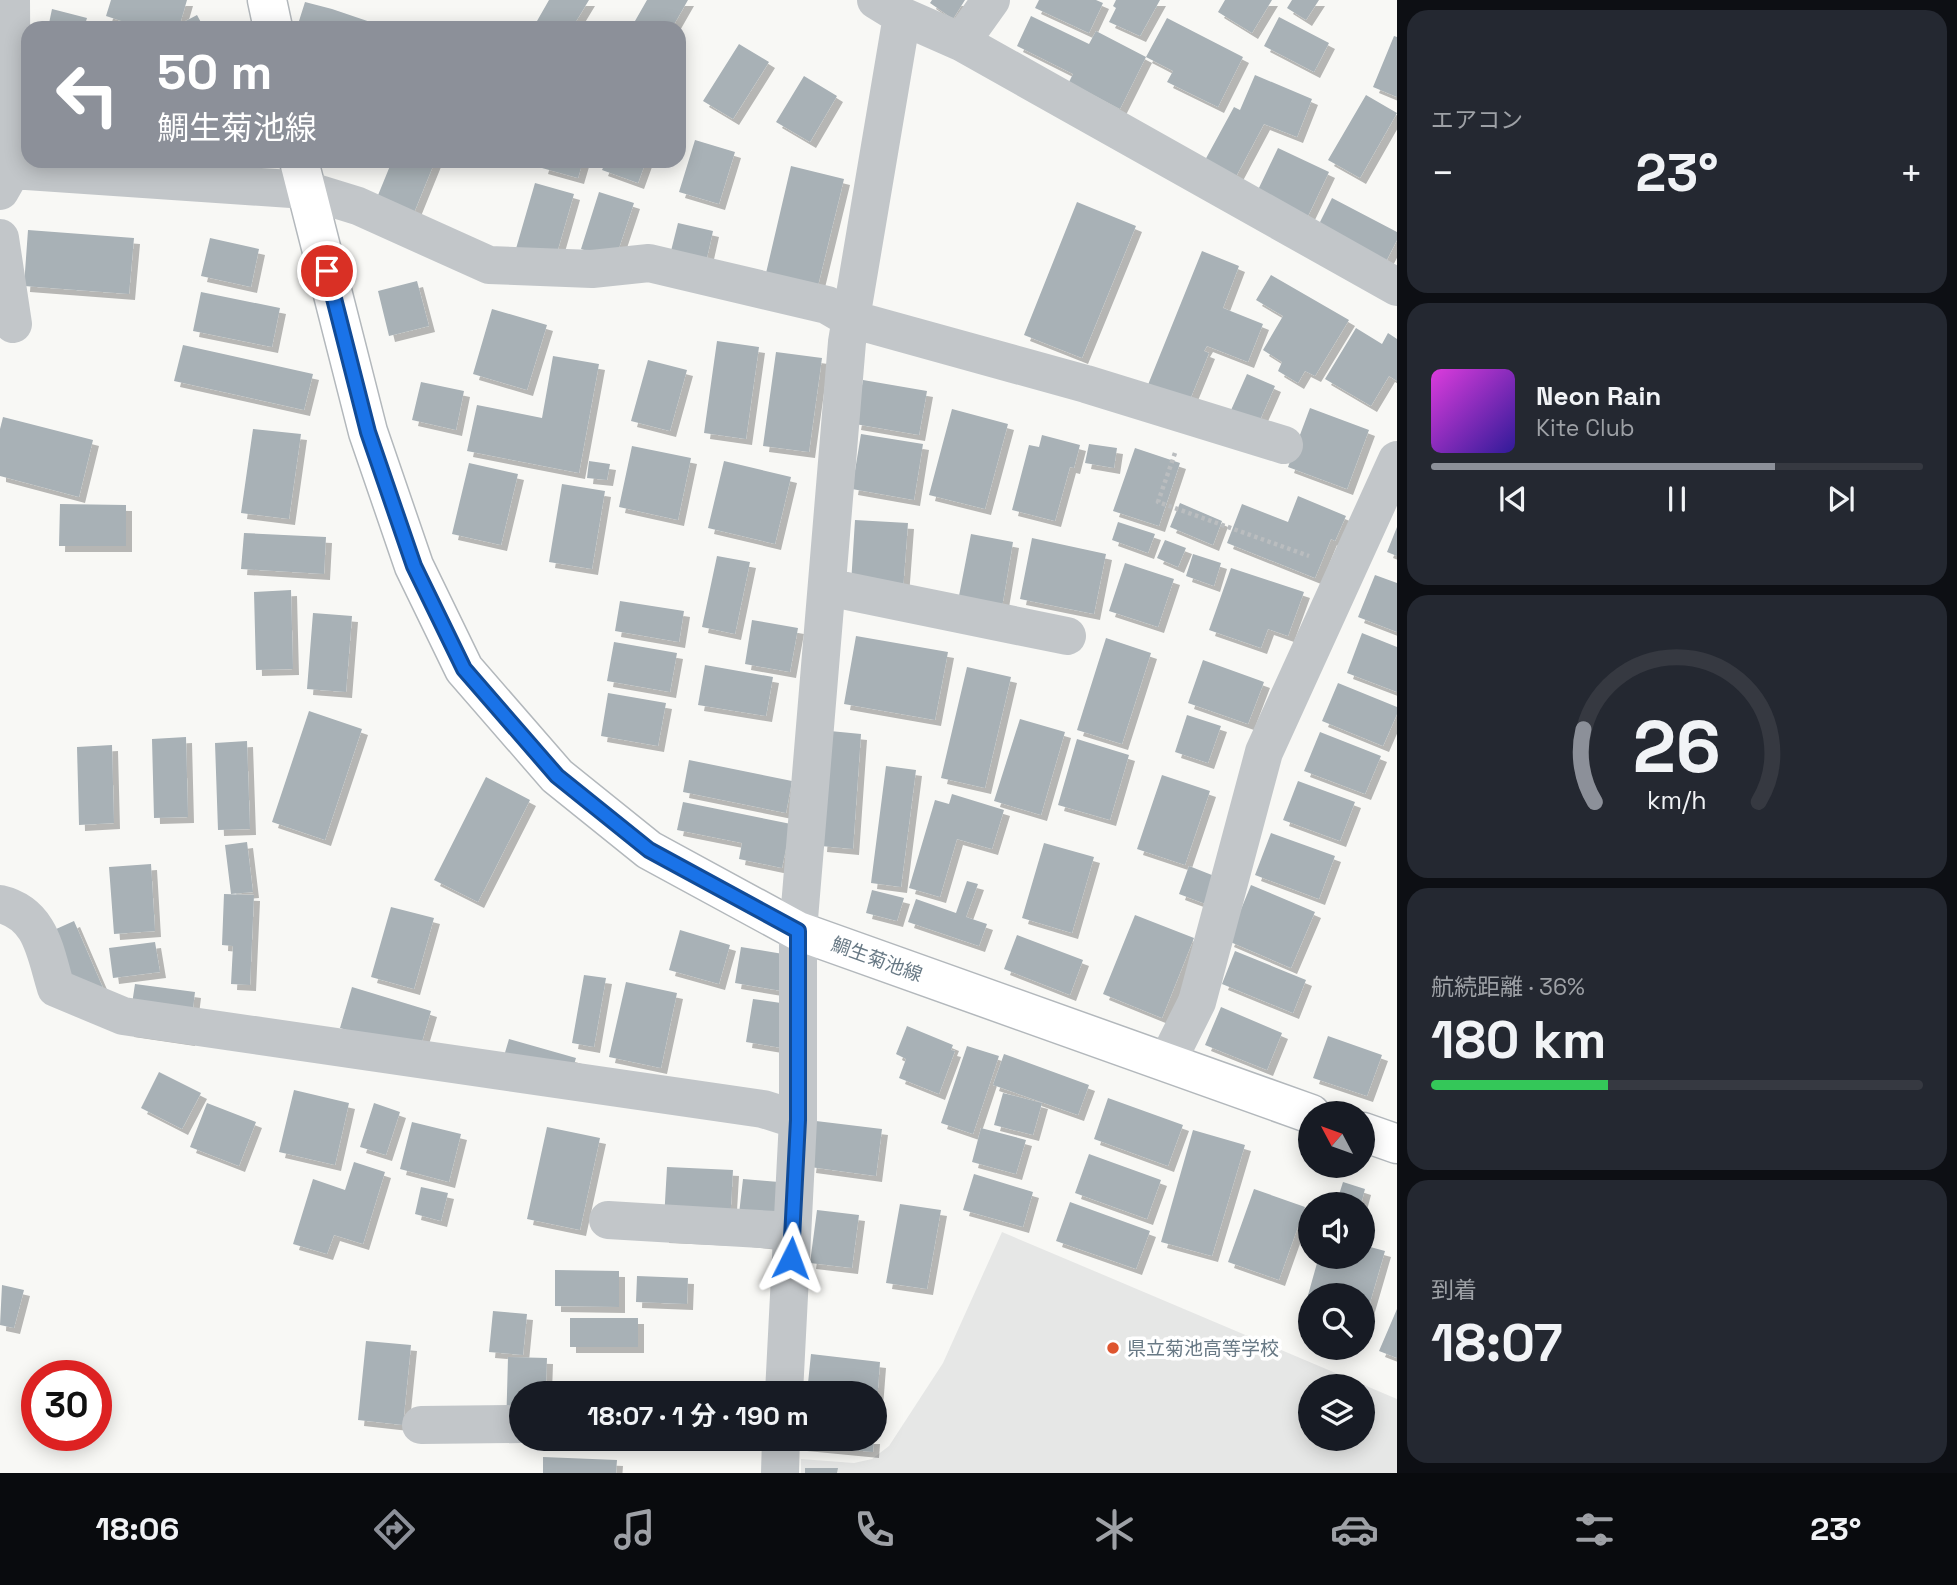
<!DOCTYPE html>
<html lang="ja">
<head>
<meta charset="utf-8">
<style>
  :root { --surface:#171b24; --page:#242831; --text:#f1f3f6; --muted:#9ea1a6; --line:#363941; --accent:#8c9099 }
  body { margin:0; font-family:"Space Grotesk","Noto Sans JP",sans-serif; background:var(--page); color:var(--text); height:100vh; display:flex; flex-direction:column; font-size:26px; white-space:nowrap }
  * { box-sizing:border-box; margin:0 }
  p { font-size:23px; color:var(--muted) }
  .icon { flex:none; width:38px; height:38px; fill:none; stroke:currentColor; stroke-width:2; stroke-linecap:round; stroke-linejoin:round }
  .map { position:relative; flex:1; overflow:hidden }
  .sheet { display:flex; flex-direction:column; gap:10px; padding:10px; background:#0d0f14; width:560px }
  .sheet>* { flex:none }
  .guide { position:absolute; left:21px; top:21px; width:665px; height:147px; border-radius:21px; box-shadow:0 4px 18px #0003; background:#8c9099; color:#fff; overflow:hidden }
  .needle { width:46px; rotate:311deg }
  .fabs { position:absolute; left:1298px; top:1101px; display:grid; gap:14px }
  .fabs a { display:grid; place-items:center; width:77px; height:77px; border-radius:50%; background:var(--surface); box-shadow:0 4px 18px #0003; font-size:35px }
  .speed { position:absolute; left:21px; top:1360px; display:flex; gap:14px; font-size:35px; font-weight:700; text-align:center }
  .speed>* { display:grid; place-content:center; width:91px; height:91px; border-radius:50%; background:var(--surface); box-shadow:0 4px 18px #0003; line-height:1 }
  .speed .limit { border:10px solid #d22; background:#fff; color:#111 }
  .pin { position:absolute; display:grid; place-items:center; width:60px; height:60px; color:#fff; margin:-30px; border:4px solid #fff; border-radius:50%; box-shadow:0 2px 7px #0007 }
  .me { position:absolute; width:77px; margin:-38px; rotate:3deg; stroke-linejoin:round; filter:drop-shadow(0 0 5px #0008) }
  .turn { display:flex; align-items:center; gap:24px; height:147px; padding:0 21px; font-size:32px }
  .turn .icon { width:91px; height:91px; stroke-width:2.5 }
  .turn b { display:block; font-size:49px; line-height:60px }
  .big { font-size:52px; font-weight:700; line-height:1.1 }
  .sheet .card { flex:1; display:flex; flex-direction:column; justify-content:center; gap:10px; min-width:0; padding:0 24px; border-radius:21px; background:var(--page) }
  .sheet .dial { align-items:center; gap:0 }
  .dial svg { height:182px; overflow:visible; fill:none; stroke:var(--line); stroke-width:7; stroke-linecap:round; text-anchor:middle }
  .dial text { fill:var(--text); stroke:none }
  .song { display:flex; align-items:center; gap:21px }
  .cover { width:84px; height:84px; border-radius:10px; background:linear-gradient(135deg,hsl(300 70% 55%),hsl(250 70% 35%)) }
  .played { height:7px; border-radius:4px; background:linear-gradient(90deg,var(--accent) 70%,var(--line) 70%) }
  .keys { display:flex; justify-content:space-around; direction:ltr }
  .heat { display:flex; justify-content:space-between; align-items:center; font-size:38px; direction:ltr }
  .charge { height:10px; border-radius:5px; background:linear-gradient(90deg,#34c759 36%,var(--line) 0) }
  .trip { position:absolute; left:509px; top:1381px; width:378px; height:70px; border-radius:35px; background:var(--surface); box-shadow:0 4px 18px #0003; font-weight:700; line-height:70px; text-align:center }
  .menu { display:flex; height:112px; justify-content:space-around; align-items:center; background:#090b0e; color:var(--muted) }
  .menu .icon { width:49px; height:49px }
  .menu .current { color:var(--accent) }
  .menu b { font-size:32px; color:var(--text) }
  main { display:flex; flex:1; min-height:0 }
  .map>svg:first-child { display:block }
  .built { fill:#e6e7e6; fill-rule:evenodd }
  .building { fill:#a8b1b6; filter:url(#shadow) }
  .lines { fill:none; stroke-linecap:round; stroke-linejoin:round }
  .major-casing { stroke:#b3b8bc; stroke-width:41 }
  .path { stroke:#babdbf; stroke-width:4.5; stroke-dasharray:3.5 3.5; stroke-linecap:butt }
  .minor { stroke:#c2c6c9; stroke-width:38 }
  .major { stroke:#fff; stroke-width:38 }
  .route-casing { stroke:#114b97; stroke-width:18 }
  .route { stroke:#1a73e8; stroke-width:12 }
  .poi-dot { fill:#de552f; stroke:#fff; stroke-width:2.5 }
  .labels { text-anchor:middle; stroke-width:7; stroke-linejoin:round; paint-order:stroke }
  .street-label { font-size:19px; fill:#687985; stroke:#fff }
  .poi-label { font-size:19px; fill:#687985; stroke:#fff; text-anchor:start }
</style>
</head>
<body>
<main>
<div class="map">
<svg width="1397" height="1473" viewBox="0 0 1397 1473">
  <defs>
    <filter id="shadow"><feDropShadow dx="6" dy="6" stdDeviation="0" flood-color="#0004"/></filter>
  </defs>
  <rect width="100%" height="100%" fill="#f8f8f5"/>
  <path class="built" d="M 1002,1232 L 1397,1399 L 1397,1473 L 801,1473 L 801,1459 L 854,1463 L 872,1459 L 889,1446 L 943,1363 ZM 1311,1386 L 1363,1386 L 1363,1438 L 1311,1438 Z"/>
  <path class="building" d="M 111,0 L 187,0 L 180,24 L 197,15 L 204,28 L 143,28 L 106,16 Z
    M 549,0 L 589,0 L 572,28 L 533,28 Z
    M 647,0 L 688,0 L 672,28 L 631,28 Z
    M 932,0 L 965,0 L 953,19 L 930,3 Z
    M 1039,0 L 1096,0 L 1103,3 L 1089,33 L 1035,8 Z
    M 1116,0 L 1160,0 L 1140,36 L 1109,22 L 1116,8 L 1113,6 Z
    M 1225,0 L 1272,0 L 1252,33 L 1218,12 Z
    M 1292,0 L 1319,0 L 1306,20 L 1287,8 Z
    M 305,2 L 332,9 L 388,28 L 321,28 L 299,21 Z
    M 52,9 L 87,18 L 84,28 L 48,28 Z
    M 1031,16 L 1089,44 L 1096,31 L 1146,57 L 1120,109 L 1069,82 L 1073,74 L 1017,46 Z
    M 1279,17 L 1329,43 L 1314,72 L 1264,46 Z
    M 1167,18 L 1243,57 L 1218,107 L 1167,82 L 1173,71 L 1146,57 Z
    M 1394,36 L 1397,37 L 1397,97 L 1373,87 Z
    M 739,44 L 769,62 L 733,119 L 703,101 Z
    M 1255,75 L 1312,99 L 1297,137 L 1264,124 L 1223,201 L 1192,184 L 1234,107 L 1240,110 Z
    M 804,76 L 837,96 L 810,142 L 776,122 Z
    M 1366,95 L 1397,113 L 1360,178 L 1328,160 Z
    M 695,140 L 735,152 L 719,204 L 679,192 Z
    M 1278,148 L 1329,172 L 1308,216 L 1257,192 Z
    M 392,161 L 435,161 L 411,220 L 374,205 Z
    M 544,161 L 583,161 L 578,178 L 542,168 Z
    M 606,161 L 646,161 L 638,183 L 602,170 Z
    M 791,166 L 844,179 L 815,298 L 763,286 Z
    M 535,183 L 574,194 L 552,270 L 513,259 Z
    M 599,192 L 634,203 L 615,260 L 581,249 Z
    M 1332,198 L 1397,232 L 1397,240 L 1373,287 L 1305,252 Z
    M 1077,202 L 1136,226 L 1082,358 L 1024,335 Z
    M 678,223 L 713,231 L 702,280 L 666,271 Z
    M 28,230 L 134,238 L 129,294 L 24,286 Z
    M 210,238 L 259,249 L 251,287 L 201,276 Z
    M 1202,251 L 1239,266 L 1223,308 L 1263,324 L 1248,362 L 1207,346 L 1204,351 L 1209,353 L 1180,424 L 1139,407 Z
    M 1271,275 L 1349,320 L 1315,376 L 1305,371 L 1298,383 L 1278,371 L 1282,362 L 1263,350 L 1283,316 L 1256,300 Z
    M 417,281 L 429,326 L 389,336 L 378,291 Z
    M 201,292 L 280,308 L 272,347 L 193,331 Z
    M 492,309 L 547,325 L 527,390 L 473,374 Z
    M 1356,328 L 1382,344 L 1388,333 L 1397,339 L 1397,381 L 1389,376 L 1371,406 L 1325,379 Z
    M 717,341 L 759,347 L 746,439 L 704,433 Z
    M 183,345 L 313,374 L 304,410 L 174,381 Z
    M 776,352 L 822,358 L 809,452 L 763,446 Z
    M 553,356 L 599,364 L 579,473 L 467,451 L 477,405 L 542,418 Z
    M 648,360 L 687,370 L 670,431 L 631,421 Z
    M 1247,374 L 1275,386 L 1252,438 L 1224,426 Z
    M 863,380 L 927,391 L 919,435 L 855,424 Z
    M 421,382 L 464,391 L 456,430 L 412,420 Z
    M 1310,408 L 1369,430 L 1347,489 L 1288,467 Z
    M 952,409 L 1008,424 L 985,509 L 929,495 Z
    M 3,417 L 93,440 L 79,497 L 0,476 L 0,429 Z
    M 253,429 L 301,434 L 289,519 L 241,513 Z
    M 861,434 L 923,444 L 914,500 L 852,489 Z
    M 1042,435 L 1080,445 L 1074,468 L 1070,467 L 1055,521 L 1012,510 L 1029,445 L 1039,447 Z
    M 1089,444 L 1117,448 L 1114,468 L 1085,463 Z
    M 632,446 L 691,458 L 678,520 L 619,507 Z
    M 1135,448 L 1180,463 L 1159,526 L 1113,511 Z
    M 589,461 L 610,464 L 607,480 L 587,478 Z
    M 724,461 L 791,477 L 775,544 L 708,528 Z
    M 469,463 L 518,474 L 501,545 L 452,534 Z
    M 562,484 L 605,491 L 592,569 L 549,562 Z
    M 1298,496 L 1346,516 L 1335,541 L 1331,539 L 1315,578 L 1227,543 L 1242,504 L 1288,522 Z
    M 1180,503 L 1222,521 L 1213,545 L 1170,527 Z
    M 60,504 L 126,505 L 126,546 L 59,546 Z
    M 855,520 L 908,523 L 902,603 L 850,600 Z
    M 1118,522 L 1155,534 L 1148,553 L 1112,540 Z
    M 1397,527 L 1397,556 L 1387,552 Z
    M 244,533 L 326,537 L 324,574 L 241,569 Z
    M 971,534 L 1013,542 L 998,631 L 958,601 Z
    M 1032,538 L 1106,554 L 1094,614 L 1020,599 Z
    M 1165,540 L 1186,548 L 1178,567 L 1157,558 Z
    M 1193,554 L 1221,563 L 1214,586 L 1186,576 Z
    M 717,556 L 750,562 L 735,634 L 702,627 Z
    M 1125,563 L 1174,579 L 1158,627 L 1109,611 Z
    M 1231,568 L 1304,592 L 1288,636 L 1268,629 L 1261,648 L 1209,630 Z
    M 1375,575 L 1397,583 L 1397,632 L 1358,617 Z
    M 291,590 L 293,669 L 256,670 L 254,592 Z
    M 620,601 L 684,611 L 679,642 L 615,631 Z
    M 313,613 L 352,616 L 346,692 L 307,689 Z
    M 752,620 L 798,628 L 790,672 L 745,664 Z
    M 1362,633 L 1397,647 L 1397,692 L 1347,673 Z
    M 856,636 L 948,652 L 935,720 L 844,704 Z
    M 1106,638 L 1151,653 L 1122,744 L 1077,730 Z
    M 614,642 L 677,653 L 670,692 L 607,681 Z
    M 1203,660 L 1264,682 L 1248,724 L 1188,703 Z
    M 705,665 L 773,677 L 766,716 L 698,705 Z
    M 967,667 L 1011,677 L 985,788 L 941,778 Z
    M 1338,683 L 1397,707 L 1397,714 L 1383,746 L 1322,721 Z
    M 608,693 L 666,703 L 658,746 L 601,736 Z
    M 309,711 L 362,729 L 325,840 L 272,822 Z
    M 1187,715 L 1221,726 L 1208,763 L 1175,752 Z
    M 1020,719 L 1065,732 L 1041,815 L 994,801 Z
    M 830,731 L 861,734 L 853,849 L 821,846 Z
    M 1320,732 L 1381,756 L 1365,794 L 1304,771 Z
    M 186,737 L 188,817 L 154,818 L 152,739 Z
    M 1077,739 L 1129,755 L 1110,820 L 1058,805 Z
    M 247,741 L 250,829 L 218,830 L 215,743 Z
    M 112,745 L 114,823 L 79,825 L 77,747 Z
    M 689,760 L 792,781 L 786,813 L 683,792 Z
    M 886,766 L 916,770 L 901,887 L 871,883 Z
    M 1162,775 L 1210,791 L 1185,865 L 1137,849 Z
    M 486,777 L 530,800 L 478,902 L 434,880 Z
    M 1298,781 L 1355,802 L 1340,841 L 1283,820 Z
    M 952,794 L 1004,810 L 992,849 L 957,839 L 940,897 L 909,888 L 935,800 L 949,804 Z
    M 683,802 L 791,824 L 782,868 L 739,859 L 742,843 L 677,830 Z
    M 1271,833 L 1335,856 L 1319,899 L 1255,875 Z
    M 247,842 L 253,892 L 231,894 L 225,845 Z
    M 1044,843 L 1094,857 L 1072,933 L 1022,918 Z
    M 151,864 L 155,931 L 114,934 L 109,867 Z
    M 1189,866 L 1222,879 L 1211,906 L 1179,894 Z
    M 967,881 L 978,884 L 966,917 L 987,924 L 979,946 L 908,922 L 916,899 L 956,913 Z
    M 1251,885 L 1315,912 L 1291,968 L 1228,941 Z
    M 872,890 L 904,898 L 897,921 L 866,913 Z
    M 224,894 L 254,895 L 250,985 L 231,984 L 233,946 L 222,945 Z
    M 391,907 L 434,918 L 414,989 L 371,977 Z
    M 1135,915 L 1194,938 L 1162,1018 L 1103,994 Z
    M 74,921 L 106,995 L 76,1007 L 45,934 Z
    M 680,930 L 730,945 L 719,984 L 669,970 Z
    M 1017,935 L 1083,960 L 1070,995 L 1004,969 Z
    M 155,942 L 160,972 L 113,978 L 109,948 Z
    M 741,947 L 789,955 L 782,991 L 735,983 Z
    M 1235,951 L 1306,980 L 1293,1013 L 1222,984 Z
    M 584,975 L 606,978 L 594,1047 L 572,1043 Z
    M 626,982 L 677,993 L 661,1068 L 609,1057 Z
    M 135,984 L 195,992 L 189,1040 L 128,1031 Z
    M 352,987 L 431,1011 L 419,1052 L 340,1028 Z
    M 753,999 L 788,1004 L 782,1048 L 746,1042 Z
    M 1221,1007 L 1282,1033 L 1267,1070 L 1205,1045 Z
    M 907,1026 L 953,1045 L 951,1050 L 955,1051 L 939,1094 L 899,1078 L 906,1059 L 896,1054 Z
    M 1328,1036 L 1382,1055 L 1367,1096 L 1313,1078 Z
    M 509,1039 L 576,1058 L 566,1092 L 499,1073 Z
    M 967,1046 L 999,1056 L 973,1134 L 941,1123 Z
    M 1004,1054 L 1089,1085 L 1078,1115 L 993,1085 Z
    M 159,1072 L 201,1093 L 182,1129 L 141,1108 Z
    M 294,1090 L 349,1103 L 335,1165 L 279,1152 Z
    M 1003,1093 L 1042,1103 L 1033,1135 L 994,1125 Z
    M 1108,1098 L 1183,1125 L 1168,1166 L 1094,1139 Z
    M 207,1103 L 256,1122 L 239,1166 L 190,1147 Z
    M 374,1103 L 400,1112 L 386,1155 L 360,1147 Z
    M 816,1121 L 882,1129 L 876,1176 L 810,1167 Z
    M 412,1122 L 461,1134 L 449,1182 L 400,1169 Z
    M 547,1127 L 600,1138 L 580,1230 L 527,1219 Z
    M 981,1128 L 1026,1140 L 1016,1174 L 972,1162 Z
    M 1193,1130 L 1245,1145 L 1212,1256 L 1161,1242 Z
    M 1089,1154 L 1161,1180 L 1147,1219 L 1075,1193 Z
    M 354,1162 L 385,1172 L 363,1244 L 334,1235 L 327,1254 L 293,1244 L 313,1179 L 345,1190 Z
    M 667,1167 L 733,1170 L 729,1240 L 663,1237 Z
    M 974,1174 L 1033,1192 L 1023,1227 L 963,1210 Z
    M 743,1179 L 779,1182 L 772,1244 L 736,1240 Z
    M 1343,1182 L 1365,1189 L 1361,1204 L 1336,1204 Z
    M 421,1187 L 448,1193 L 441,1221 L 415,1214 Z
    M 1254,1189 L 1305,1207 L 1279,1280 L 1228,1262 Z
    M 1070,1202 L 1150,1231 L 1136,1269 L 1056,1241 Z
    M 900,1204 L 941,1210 L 927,1289 L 886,1283 Z
    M 817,1210 L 859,1215 L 852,1268 L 810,1263 Z
    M 1363,1245 L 1385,1251 L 1364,1323 L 1363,1295 L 1311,1295 L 1311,1315 L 1303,1313 L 1319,1256 L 1363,1256 Z
    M 555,1270 L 619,1271 L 619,1307 L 555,1306 Z
    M 637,1276 L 688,1278 L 687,1304 L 636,1302 Z
    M 2,1285 L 24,1290 L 14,1328 L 0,1325 Z
    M 1397,1309 L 1397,1358 L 1379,1351 Z
    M 493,1311 L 527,1314 L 523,1355 L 489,1352 Z
    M 570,1318 L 638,1318 L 638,1347 L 570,1347 Z
    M 366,1341 L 411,1345 L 403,1425 L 358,1420 Z
    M 811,1354 L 880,1362 L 877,1401 L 875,1401 L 875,1393 L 807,1393 Z
    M 508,1357 L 547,1358 L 546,1386 L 575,1387 L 575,1393 L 522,1393 L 522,1430 L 506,1430 Z
    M 802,1438 L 874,1438 L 873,1452 L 801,1445 Z
    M 543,1457 L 617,1460 L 616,1473 L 543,1473 Z
    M 805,1468 L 838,1468 L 837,1473 L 805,1473 Z"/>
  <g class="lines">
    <defs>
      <path id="major" d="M 267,0 L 273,28
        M 299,161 L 368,432 L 414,566 L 464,669 L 557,776 L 649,850 L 798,931 L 1311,1114
        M 1363,1132 L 1397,1144"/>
    </defs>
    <use href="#major" class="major-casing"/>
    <path class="path" d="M 1175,453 L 1158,502 L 1309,556"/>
    <path class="minor" d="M 876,0 L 902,16 L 961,42 L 1397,287
      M 961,42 L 991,0
      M 12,170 L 306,190 L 358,206 L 489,265 L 592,269 L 649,263 L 827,305 L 851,319 L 1086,384 L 1284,445
      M 0,191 L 12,170 L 11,0
      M 0,238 L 13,324
      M 827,587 L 1067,636
      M 0,904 C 42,914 45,953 56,988 L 123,1016 L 763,1109 L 798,1120
      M 1167,1062 L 1197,1002 L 1264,752 L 1397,460
      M 608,1220 L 792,1231
      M 784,1393 L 798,1120 L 798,931 L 847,342 L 902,16
      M 421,1425 L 522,1424
      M 780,1473 L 781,1438"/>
    <use href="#major" class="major"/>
  </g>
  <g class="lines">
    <defs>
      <path id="route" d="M 327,271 L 368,432 L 414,566 L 464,669 L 557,776 L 649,850 L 798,931 L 798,1120 L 791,1258"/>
    </defs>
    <use href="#route" class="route-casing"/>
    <use href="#route" class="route"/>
  </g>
  <circle class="poi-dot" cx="1113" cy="1348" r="7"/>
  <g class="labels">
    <g class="street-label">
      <text transform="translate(877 959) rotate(20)" y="7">鯛生菊池線</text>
    </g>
    <g class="poi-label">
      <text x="1127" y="1355">県立菊池高等学校</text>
    </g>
  </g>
</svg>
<div class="fabs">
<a><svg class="needle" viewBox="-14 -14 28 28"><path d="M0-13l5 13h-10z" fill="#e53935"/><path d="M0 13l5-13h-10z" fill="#9ea1a6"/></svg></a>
<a><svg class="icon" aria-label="sound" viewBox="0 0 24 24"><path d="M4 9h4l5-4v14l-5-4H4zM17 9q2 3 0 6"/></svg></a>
<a><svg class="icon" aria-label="search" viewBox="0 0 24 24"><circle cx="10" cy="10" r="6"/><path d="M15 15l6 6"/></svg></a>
<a><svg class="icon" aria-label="layers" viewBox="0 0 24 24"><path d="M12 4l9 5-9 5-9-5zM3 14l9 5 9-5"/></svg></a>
</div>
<div class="speed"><div class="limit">30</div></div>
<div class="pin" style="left:327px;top:271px;background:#d93025"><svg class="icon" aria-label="arrive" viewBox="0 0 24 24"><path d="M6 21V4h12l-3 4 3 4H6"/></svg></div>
<svg class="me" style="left:791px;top:1258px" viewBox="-20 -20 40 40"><path d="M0-17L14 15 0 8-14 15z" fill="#1a73e8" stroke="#fff" stroke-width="4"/></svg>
<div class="trip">18:07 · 1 分 · 190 m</div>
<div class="guide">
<div class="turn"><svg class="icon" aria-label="left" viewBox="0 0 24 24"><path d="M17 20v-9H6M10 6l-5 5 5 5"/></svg><div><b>50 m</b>鯛生菊池線</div></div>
</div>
</div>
<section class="sheet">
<div class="card"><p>エアコン</p>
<div class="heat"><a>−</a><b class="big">23°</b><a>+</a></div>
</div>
<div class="card">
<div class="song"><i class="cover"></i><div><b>Neon Rain</b><p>Kite Club</p></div></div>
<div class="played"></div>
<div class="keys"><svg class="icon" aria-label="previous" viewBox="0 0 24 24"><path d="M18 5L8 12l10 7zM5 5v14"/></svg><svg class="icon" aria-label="pause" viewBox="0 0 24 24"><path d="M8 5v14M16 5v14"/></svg><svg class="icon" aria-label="next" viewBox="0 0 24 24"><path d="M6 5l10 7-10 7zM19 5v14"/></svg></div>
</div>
<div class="card dial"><svg viewBox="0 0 100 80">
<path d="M14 69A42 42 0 1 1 86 69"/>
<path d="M14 69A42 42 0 0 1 9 37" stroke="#8c9099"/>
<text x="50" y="56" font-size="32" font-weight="700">26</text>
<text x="50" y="72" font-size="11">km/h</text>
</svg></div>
<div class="card"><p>航続距離 · 36%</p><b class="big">180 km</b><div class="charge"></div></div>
<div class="card"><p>到着</p><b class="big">18:07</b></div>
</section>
</main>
<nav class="menu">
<b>18:06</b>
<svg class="icon current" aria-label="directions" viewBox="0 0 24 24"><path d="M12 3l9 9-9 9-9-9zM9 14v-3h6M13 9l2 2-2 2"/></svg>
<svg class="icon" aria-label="music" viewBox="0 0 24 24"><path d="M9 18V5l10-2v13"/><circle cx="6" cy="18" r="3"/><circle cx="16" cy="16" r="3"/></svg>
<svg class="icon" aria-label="phone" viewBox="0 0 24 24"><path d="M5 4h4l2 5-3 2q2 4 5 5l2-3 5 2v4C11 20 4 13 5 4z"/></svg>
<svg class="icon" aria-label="climate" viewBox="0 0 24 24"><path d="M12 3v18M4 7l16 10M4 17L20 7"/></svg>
<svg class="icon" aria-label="car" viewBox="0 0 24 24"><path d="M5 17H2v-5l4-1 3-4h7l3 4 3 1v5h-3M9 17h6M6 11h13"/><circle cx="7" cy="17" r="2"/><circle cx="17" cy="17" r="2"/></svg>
<svg class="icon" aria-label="filters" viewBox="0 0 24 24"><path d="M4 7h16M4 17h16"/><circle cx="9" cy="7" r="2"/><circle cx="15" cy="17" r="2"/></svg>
<b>23°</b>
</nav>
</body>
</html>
